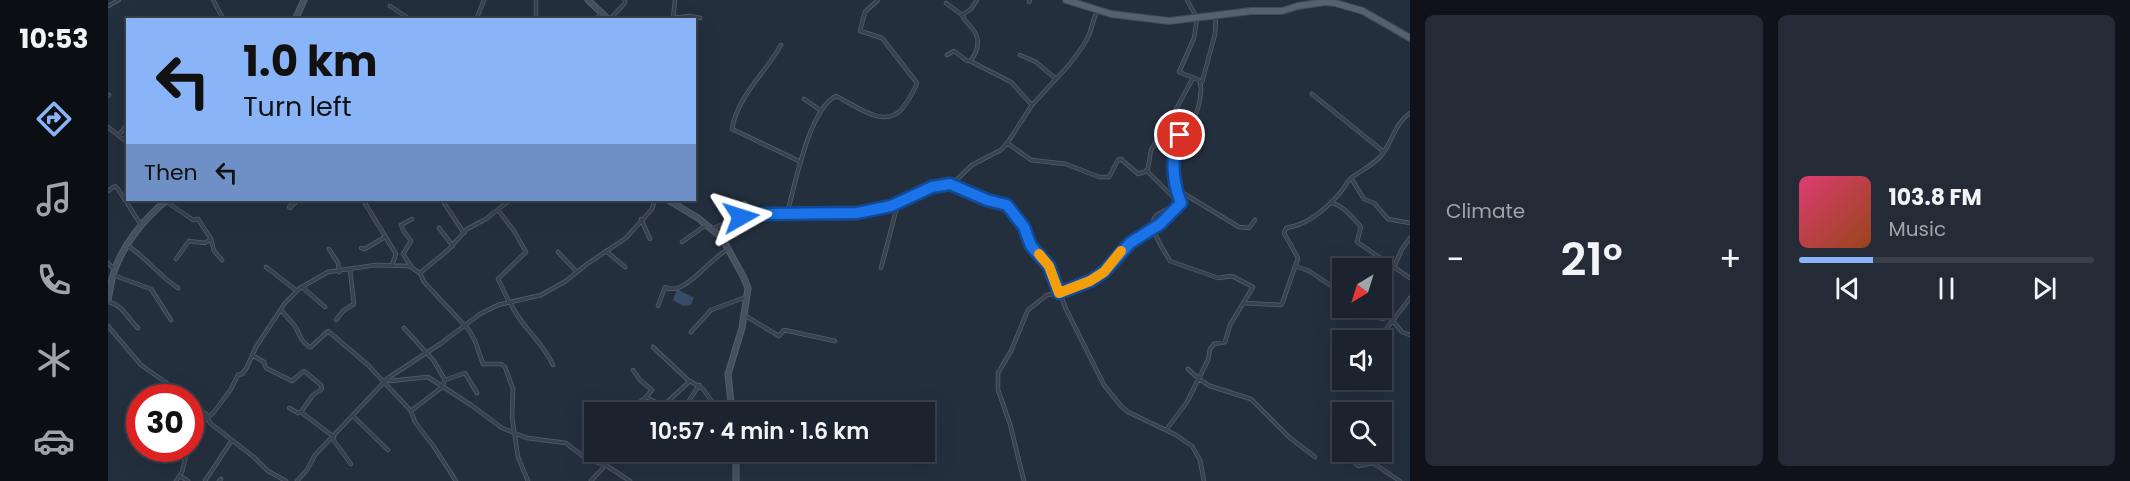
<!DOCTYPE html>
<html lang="en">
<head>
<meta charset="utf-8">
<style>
  :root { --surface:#1b232e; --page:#242b36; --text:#f1f3f6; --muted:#a0a4aa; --line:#39404a; --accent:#8ab4f8 }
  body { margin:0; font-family:Poppins,sans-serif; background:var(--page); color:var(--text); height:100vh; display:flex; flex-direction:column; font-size:22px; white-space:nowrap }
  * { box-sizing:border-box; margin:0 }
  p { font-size:20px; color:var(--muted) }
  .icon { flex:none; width:33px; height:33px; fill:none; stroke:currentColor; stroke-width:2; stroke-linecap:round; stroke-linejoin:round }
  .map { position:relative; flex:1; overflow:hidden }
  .side { display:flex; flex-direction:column; gap:15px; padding:15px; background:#0f1319; width:720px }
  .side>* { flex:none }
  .banner { position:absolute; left:18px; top:18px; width:570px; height:183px; border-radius:0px; box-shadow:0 6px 24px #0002,0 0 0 2px var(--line); background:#8ab4f8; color:#111; overflow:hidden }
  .needle { width:39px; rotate:218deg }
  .fabs { position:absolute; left:1224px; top:258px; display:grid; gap:12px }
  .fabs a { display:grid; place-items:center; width:60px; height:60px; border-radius:0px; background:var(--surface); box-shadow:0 6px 24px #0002,0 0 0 2px var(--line); font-size:30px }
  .speed { position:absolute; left:18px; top:384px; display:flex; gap:12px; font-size:30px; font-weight:700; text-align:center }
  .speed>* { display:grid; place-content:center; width:78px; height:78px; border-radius:50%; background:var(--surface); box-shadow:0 6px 24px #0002,0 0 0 2px var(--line); line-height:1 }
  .speed .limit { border:9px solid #d22; background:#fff; color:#111 }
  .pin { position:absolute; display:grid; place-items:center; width:51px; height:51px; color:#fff; margin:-26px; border:3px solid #fff; border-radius:50%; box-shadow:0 2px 6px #0007 }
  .me { position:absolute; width:66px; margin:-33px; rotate:84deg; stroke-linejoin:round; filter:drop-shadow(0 0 4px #0008) }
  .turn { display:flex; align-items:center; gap:21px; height:126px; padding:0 18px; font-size:27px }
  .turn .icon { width:78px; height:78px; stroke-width:2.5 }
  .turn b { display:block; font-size:42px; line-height:51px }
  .then { display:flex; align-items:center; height:57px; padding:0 18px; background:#0003; gap:12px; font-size:22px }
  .big { font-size:45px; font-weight:600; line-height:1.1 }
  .side .tile { flex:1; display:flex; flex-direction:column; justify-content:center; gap:9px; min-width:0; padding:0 21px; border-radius:9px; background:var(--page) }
  .song { display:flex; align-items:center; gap:18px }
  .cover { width:72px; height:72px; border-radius:9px; background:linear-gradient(135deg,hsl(340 70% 55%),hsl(20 70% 35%)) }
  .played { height:6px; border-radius:3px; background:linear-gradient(90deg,var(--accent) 25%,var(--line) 25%) }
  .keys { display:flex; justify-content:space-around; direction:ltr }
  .heat { display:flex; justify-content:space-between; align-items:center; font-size:33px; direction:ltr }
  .side .tiles { flex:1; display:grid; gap:15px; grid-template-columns:repeat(2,1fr) }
  .trip { position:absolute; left:476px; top:402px; width:351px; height:60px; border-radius:0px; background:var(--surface); box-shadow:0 6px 24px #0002,0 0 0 2px var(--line); font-weight:600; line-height:60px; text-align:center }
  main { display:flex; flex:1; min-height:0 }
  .menu { display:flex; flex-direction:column; width:108px; justify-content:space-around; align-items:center; background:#0b0e12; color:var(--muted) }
  .menu .icon { width:42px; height:42px }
  .menu .current { color:var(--accent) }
  .menu b { font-size:27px; color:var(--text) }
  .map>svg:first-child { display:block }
  .water { fill:#394c67 }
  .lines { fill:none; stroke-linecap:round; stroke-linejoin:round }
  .minor-casing { stroke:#565f6c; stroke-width:4.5 }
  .tertiary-casing { stroke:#565f6c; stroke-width:6 }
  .secondary-casing { stroke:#565f6c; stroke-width:7 }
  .primary-casing { stroke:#414a57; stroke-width:8 }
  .minor { stroke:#38414e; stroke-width:3 }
  .tertiary { stroke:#38414e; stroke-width:4.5 }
  .secondary { stroke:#465061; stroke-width:5 }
  .primary { stroke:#56606e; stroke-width:6 }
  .route-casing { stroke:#114b97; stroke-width:15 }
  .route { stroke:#1a73e8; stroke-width:10 }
  .slow { stroke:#f59e0b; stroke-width:10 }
</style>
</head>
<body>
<main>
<nav class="menu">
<b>10:53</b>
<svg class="icon current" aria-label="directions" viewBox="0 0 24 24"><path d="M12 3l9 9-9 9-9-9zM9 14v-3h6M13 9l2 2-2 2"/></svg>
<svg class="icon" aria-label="music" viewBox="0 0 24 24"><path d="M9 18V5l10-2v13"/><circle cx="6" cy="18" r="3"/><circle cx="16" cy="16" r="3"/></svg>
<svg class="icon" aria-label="phone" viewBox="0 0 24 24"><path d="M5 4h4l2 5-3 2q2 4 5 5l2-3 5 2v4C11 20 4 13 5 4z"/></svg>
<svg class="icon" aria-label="climate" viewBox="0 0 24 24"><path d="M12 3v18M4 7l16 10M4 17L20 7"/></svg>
<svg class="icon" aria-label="car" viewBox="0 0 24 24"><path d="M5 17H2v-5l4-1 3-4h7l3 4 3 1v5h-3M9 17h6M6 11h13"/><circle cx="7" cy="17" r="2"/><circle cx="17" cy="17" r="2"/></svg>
</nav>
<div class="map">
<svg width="1302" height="481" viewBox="0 0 1302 481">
  <rect width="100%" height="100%" fill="#242f3e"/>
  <path class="water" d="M 569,289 L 586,298 L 583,305 L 575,306 L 565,300 Z"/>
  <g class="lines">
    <defs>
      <path id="minor" d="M 105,0 L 116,20
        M 921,2 L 922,0
        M 838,3 L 854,15
        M 0,6 L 11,0
        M 282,6 L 303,20
        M 565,18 L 582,16 L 592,18
        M 565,19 L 567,0
        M 368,20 L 376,0
        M 428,20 L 428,0
        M 487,20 L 494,13
        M 501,20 L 517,3 L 517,0
        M 673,45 C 658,72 629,97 624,129 L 693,162
        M 839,55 L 846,51 L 859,61 L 862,61 C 871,51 873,37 863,27 C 859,22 856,21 854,15 L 863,9 L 869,0
        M 912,55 L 928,62 L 948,79
        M 862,61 L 903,82 L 924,105
        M 1094,82 L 1107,34 L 1108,16
        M 1204,94 L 1276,152
        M 0,96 L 1,95
        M 696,99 L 712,110
        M 0,127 L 20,143
        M 11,135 L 20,123
        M 899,143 L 923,160 L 958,164 L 991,177 L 1001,177 L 1010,160 L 1013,159 L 1030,174 L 1039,171 L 1068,200 C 1065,208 1057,210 1050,214 C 1036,223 1056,250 1062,261 L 1110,278 L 1124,276 L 1145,287 L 1122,325 L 1117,342 L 1106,344 L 1102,349 L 1100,360 L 1079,402 L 1058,430
        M 1038,171 L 1040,168 L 1043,150 L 1067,111 L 1085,78
        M 1243,178 L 1256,199 L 1266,203 L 1280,219 L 1302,223
        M 844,184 L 864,165 L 893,150 L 900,142 L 924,105 L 961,65 L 975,46 L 981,35 L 989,10
        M 0,191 L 7,186 L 10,189 L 33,225
        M 1070,193 L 1075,193 L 1131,227 L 1141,228 L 1147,220
        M 255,200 L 288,254 L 284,265
        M 59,202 L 85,220 L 90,219 L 103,239 L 97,243 L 81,241 L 68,259
        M 336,203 L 356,233
        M 637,203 L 647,215
        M 1223,203 C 1234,204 1246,219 1253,227 L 1249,242 L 1302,278
        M 390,210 L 406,231 L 418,252 L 390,279 L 401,302
        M 679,214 C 687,185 701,109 728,96 C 746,104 774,129 793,110 C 799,103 804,94 808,86 L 809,83 L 774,38 L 752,31 L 757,12 L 770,0
        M 533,219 L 542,239
        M 331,228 L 345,246
        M 603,229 L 633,217 L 657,214 L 749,213 L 783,206 L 824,187 L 842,184 L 878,200 L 899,205 L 916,227 L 923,246 L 941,266 L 958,309 L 996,385 L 1013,406 L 1020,412 L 1068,435 L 1084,446 L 1092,460 L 1096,481
        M 103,239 L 106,251 L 114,260
        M 574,242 L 598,225
        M 20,246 C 39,258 51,276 70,288
        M 253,248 L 257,249 L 277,237
        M 221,249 L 230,263 L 231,272
        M 498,251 L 517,267
        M 450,252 L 469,272
        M 0,263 L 7,270
        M 303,266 L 295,254 L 303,241 L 295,230 L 293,225 L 304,219
        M 1187,266 L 1201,271 L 1234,293
        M 158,267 L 189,291
        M 1286,267 L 1294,249 L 1302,238
        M 773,268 L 790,203
        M 312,273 L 340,250 L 359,229 L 378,219 L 402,200
        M 5,275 L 43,289 L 63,320
        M 194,287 L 217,307
        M 0,302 C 14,304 20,319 30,328
        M 402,302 C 411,325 434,340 445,365
        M 1135,303 L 1172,305 L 1174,304 L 1190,258 L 1176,233 L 1178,228 C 1199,225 1218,209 1232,193 C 1236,188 1239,182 1243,178 C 1255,169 1268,164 1276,152 C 1285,138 1288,123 1302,113
        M 550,306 L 557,287 C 575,298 601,259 619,250
        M 1256,308 L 1272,318 L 1275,319 L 1279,315 L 1281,316 L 1294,332 L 1302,335
        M 173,310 L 187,326 L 194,340 L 201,347 L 203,347 L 220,331 L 260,365 L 303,411 L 307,422 L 326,447 L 348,481
        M 636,315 L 671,336 L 676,330 L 727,341
        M 228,320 L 235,311 L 246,304 L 242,270
        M 0,326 L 33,365 L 73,393 L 76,398
        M 296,328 L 326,361 L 337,380
        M 583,332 L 603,310 L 638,297
        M 1270,340 L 1302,298
        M 545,347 L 581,381
        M 144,355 L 156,362 L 158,368 L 184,381 L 196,371 L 213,385 L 214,389 L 205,395 L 193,412
        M 1274,362 L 1283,372
        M 1080,369 L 1091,379 L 1102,386 L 1143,399 L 1181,437 L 1207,457
        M 525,370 L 532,380 L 544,390 L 538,397
        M 280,378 L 282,381 L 320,377 L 363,405 L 394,428 L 419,438 L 458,443 L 477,458 L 499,466 L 522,481
        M 82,404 L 98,414 L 102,423 L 147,458 L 160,471 L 178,481
        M 181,408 L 190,413 L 193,412 L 226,437
        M 303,411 L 333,388 L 337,380 L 357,373 L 369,393
        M 520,412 L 538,397 L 555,406 L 582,381 L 595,389 L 611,411 L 623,407
        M 549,412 L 553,407
        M 574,412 L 591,385
        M 602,412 L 607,407
        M 245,416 L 280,450
        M 224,438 L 243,464
        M 82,444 L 96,421 L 106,412 L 123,389 L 130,375 L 134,374 L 138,369 L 148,347 L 177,303 L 192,288 L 220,272 L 268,265 L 301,266 L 312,273 L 316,282 L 361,330 L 367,341 L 375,364 L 393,364 L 397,367 L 405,389 L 404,417 L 410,457 L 420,481
        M 1236,452 L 1250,466 L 1265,463 L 1292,481
        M 72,476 L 80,481
        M 68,481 L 74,472 L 80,448
        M 97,481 L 124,440
        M 111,481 L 113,479
        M 189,481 L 199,470 L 207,455 L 280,378 L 332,344 L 372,314 L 390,305 L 433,295 L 458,281 L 479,264 L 518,238 L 544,209 L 547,200
        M 483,481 L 494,469 L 506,452
        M 916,481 L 902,424 L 890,390 L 890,373 L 903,351 L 920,310 L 939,295 L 951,293 L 982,281 L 996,272 L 1022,243 L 1052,223 L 1073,203 C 1067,187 1061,164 1067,147 C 1074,126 1089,124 1092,98 C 1093,91 1094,87 1091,80 L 1071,72 L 1086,38 L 1089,18 L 1079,0"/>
      <path id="tertiary" d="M 182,207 L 189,200"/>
      <path id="secondary" d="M 480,0 L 501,20
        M 187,20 L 196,0
        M 560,200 L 590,218 L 614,238 L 636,278 L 640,288 L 634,328 L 620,374 L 624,412
        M 0,300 C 2,291 3,281 6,272 C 15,244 37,218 59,200
        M 628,452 L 628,481"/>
      <path id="primary" d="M 958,0 L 1003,14 L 1061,21 L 1143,11 L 1174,11 L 1190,6 L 1217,2 L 1227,3 L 1255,11 L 1302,38"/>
    </defs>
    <use href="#minor" class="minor-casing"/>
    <use href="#tertiary" class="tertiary-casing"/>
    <use href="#secondary" class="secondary-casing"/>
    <use href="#primary" class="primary-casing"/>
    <use href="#minor" class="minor"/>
    <use href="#tertiary" class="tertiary"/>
    <use href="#secondary" class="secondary"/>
    <use href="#primary" class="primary"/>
  </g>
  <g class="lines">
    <defs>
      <path id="route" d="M 633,217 L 657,214 L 749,213 L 783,206 L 824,187 L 842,184 L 879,200 L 899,205 L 916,227 L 923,246 L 941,266 L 951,293 L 982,281 L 996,272 L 1022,243 L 1052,224 L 1073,203 C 1064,180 1062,158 1072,135"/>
    </defs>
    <use href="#route" class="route-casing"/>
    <use href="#route" class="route"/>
    <path class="slow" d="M 931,254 L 941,266 L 951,293 L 982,281 L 996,272 L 1013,251"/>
  </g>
</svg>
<div class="fabs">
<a><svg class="needle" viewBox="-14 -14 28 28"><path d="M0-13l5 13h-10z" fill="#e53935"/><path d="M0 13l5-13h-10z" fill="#a0a4aa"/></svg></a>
<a><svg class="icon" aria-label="sound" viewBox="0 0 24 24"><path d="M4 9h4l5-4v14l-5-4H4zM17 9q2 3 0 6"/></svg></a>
<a><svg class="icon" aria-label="search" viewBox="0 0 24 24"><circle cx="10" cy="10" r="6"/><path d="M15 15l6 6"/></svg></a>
</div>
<div class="speed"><div class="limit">30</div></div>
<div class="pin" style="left:1072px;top:135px;background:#d93025"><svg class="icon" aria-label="arrive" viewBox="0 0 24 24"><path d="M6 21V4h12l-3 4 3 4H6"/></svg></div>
<svg class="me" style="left:633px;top:217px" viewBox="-20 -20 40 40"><path d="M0-17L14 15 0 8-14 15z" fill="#1a73e8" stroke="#fff" stroke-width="4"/></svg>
<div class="trip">10:57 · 4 min · 1.6 km</div>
<div class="banner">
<div class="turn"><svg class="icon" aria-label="left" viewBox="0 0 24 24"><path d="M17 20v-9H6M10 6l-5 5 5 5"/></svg><div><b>1.0 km</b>Turn left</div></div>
<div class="then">Then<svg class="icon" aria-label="left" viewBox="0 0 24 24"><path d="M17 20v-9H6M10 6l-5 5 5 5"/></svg></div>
</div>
</div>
<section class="side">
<div class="tiles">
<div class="tile"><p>Climate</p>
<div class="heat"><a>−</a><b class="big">21°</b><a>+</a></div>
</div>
<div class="tile">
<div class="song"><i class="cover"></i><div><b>103.8 FM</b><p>Music</p></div></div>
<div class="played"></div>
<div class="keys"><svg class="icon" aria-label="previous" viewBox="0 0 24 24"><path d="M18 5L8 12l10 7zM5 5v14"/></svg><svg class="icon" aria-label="pause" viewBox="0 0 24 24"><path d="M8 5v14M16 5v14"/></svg><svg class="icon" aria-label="next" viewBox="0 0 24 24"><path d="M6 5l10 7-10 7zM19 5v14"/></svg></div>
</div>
</div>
</section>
</main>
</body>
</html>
